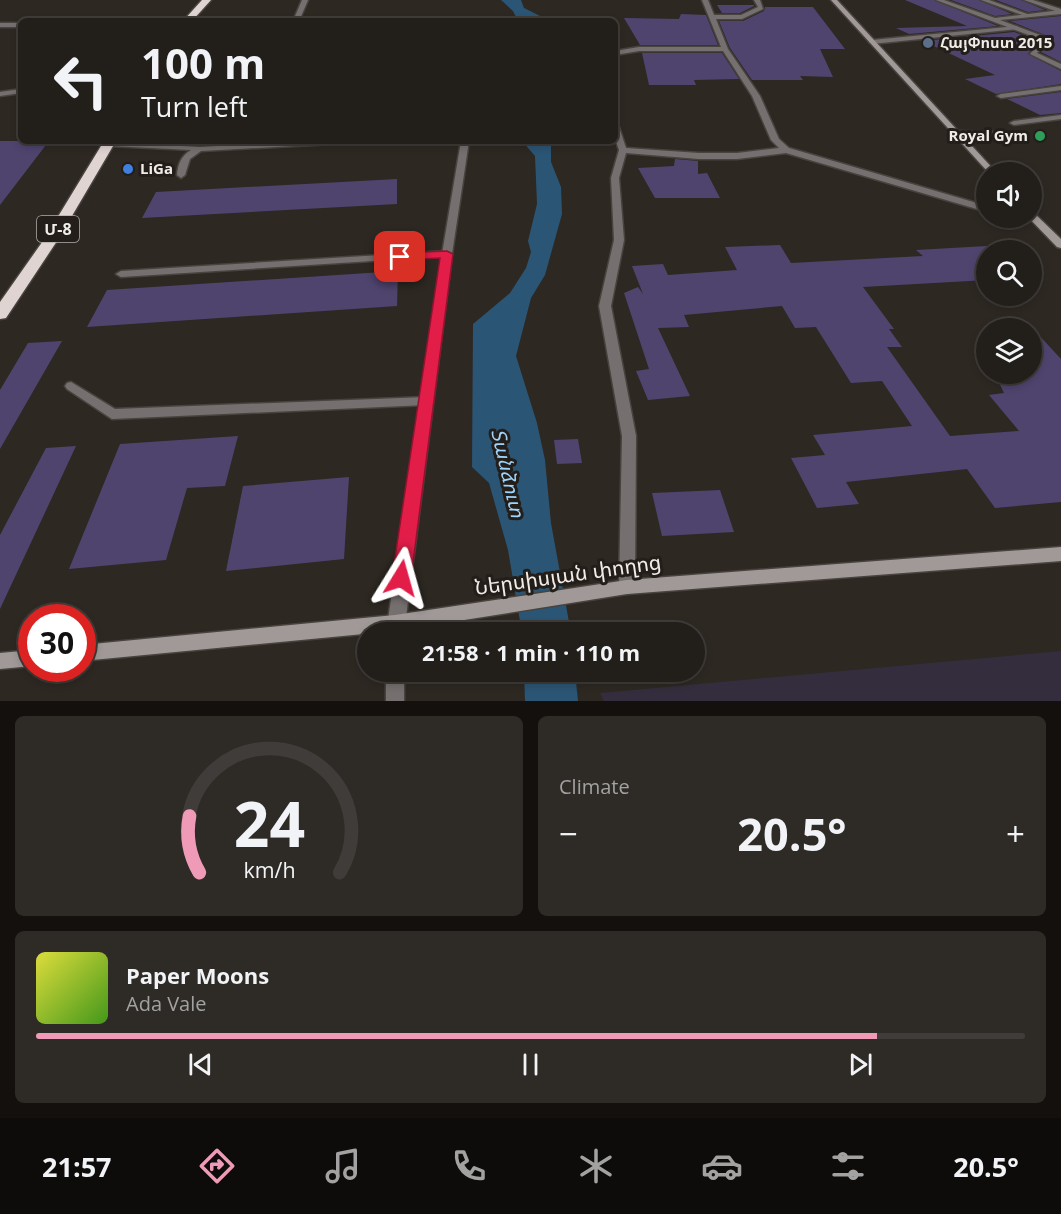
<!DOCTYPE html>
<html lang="en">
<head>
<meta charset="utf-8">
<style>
  :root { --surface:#221e1a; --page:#2e2b27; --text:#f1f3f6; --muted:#a2a2a2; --line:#3f3c39; --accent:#ef9ab7 }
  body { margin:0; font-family:"Open Sans","Noto Sans Armenian",sans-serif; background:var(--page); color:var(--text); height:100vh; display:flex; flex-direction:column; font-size:22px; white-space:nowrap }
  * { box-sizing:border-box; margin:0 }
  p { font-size:20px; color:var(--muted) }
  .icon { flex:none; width:33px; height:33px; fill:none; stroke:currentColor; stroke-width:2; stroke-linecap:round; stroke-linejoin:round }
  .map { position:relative; height:701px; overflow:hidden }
  .sheet { display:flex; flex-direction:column; gap:15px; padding:15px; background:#13100e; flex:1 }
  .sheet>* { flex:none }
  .top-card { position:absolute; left:18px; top:18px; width:600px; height:126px; border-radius:9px; box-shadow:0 3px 9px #0003,0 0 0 2px var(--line); background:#221e1a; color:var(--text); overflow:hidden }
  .controls { position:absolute; left:976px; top:162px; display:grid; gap:12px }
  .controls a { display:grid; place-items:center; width:66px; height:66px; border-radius:50%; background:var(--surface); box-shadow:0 3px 9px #0003,0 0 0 2px var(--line); font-size:30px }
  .speed { position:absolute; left:18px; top:604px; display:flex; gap:12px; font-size:30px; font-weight:700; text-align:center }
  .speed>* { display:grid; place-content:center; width:78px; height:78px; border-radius:50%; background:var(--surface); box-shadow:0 3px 9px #0003,0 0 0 2px var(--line); line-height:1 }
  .speed .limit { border:9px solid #d22; background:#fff; color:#111 }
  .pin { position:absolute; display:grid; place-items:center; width:51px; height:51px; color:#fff; margin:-26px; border-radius:12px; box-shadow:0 3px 9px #0006 }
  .me { position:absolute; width:66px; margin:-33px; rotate:8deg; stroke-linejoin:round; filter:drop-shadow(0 0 4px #0008) }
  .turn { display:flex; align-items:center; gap:21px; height:126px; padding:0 24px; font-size:27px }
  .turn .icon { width:78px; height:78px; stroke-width:2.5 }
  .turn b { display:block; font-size:42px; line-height:51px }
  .big { font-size:45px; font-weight:700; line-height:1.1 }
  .sheet .widget { flex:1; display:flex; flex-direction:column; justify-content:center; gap:9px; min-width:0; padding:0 21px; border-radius:9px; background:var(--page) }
  .sheet .dial { align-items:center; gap:0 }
  .dial svg { height:156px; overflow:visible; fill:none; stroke:var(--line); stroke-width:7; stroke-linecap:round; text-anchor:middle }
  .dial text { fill:var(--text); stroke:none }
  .song { display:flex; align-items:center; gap:18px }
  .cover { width:72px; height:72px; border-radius:9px; background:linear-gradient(135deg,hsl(60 70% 55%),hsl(100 70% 35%)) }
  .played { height:6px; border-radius:3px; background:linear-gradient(90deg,var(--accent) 85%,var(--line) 85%) }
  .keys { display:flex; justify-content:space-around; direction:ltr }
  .heat { display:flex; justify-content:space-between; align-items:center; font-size:33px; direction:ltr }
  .sheet .tiles { flex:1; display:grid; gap:15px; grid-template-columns:1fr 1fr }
  .widget:last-child { grid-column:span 2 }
  .trip { position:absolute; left:357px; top:622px; width:348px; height:60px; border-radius:30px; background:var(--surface); box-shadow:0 3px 9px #0003,0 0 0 2px var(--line); font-weight:700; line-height:60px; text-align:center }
  .menu { display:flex; height:96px; justify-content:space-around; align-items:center; background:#0e0c0a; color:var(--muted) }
  .menu .icon { width:42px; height:42px }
  .menu .active { color:var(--accent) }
  .menu b { font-size:27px; color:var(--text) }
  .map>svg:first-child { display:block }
  .education { fill:#332d3d }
  .water { fill:#2b5574 }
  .building { fill:#4f446e }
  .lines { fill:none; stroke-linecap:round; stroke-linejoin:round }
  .lane-casing { stroke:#48433e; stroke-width:3 }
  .street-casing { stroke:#48433e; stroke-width:3 }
  .secondary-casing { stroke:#48433e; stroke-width:3 }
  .highway-casing { stroke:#48433e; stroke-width:3 }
  .lane { fill:#75706f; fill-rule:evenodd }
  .street { fill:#75706f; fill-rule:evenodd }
  .secondary { fill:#a09997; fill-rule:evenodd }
  .highway { fill:#e0d4d2; fill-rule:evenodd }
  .route { fill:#e11d48; stroke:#92132f; stroke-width:1.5 }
  .service-dot { fill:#5c6f8a; stroke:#231e19; stroke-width:2 }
  .leisure-dot { fill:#2e9e5b; stroke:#231e19; stroke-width:2 }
  .shop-dot { fill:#3f7fe0; stroke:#231e19; stroke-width:2 }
  .labels { text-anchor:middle; stroke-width:6; stroke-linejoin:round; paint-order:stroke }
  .far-poi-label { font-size:15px; font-weight:bold; fill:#f0ece8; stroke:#231e19; text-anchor:start }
  .shield { fill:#231e19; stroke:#b2aeaa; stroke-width:1.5 }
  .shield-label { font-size:16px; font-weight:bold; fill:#f0ece8 }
  .water-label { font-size:20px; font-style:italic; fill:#9ed4fc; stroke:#231e19 }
  .near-street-label { font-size:21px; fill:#f0ece8; stroke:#231e19 }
</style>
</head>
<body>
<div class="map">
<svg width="1061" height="701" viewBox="0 0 1061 701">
  <rect width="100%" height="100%" fill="#2d2822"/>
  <path class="education" d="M 1061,651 L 1061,701 L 604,701 L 600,693 Z"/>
  <path class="water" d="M 501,0 L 521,0 L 524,8 L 550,21 L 527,21 L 525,17 L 523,21 L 518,21 L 513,11 Z
    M 522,141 L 551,141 L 551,162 L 561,187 L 562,214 L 545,275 L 531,298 L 516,356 L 537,423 L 545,460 L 551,523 L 571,633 L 522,633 L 508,550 L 489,483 L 472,467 L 473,324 L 510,293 L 526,268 L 531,252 L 528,241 L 537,204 L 535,156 Z
    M 524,672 L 575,672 L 578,701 L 525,701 Z"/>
  <path class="building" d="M 905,0 L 934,0 L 998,26 L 909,34 L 896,28 L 967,26 Z
    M 951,0 L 979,0 L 1012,14 L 995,16 Z
    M 996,0 L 1021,0 L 1045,10 L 1028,12 Z
    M 717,5 L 754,5 L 754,6 L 740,13 L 722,13 Z
    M 765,7 L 813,7 L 845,49 L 820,49 L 833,77 L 800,76 L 803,80 L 752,80 L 730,48 L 719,21 L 743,21 L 764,11 Z
    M 681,14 L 706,15 L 718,45 L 640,45 L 624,18 L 679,19 Z
    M 1061,16 L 1061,62 L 1041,52 L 1050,41 L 1050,37 L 1010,21 Z
    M 1014,32 L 1038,41 L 1028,54 L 1061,71 L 1061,84 L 996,94 L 965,79 L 995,75 L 923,41 Z
    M 642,53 L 722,53 L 739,79 L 694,80 L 696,85 L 649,85 Z
    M 1061,92 L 1061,113 L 1040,115 L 1007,99 Z
    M 0,141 L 49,141 L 0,205 Z
    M 675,159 L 698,161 L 698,174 L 707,173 L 720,198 L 655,198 L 638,168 L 674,166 Z
    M 397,179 L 397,204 L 142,218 L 156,192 Z
    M 780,245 L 791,263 L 923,256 L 916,250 L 987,246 L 987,280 L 863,287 L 894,329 L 889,329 L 902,347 L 887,347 L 950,436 L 1019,431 L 989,395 L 1004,393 L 995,374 L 1032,374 L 1032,333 L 1037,333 L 1061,359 L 1061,502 L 995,508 L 967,469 L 846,482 L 859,504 L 817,508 L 791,458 L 825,455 L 813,435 L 912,426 L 882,381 L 851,383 L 816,327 L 795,328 L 782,306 L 684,315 L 689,327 L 658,328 L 690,396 L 648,400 L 636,371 L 649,369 L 624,293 L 638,287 L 643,294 L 632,266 L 663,264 L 668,275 L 737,270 L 725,247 Z
    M 398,271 L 397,306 L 87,327 L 107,290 Z
    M 62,341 L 0,449 L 0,390 L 28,343 Z
    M 238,436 L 225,486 L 187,488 L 166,560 L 69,569 L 120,444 Z
    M 578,439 L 582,463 L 557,464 L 554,440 Z
    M 76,446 L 0,609 L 0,535 L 46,448 Z
    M 349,477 L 344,559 L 226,571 L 243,486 Z
    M 720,490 L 734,532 L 662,536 L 652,493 Z"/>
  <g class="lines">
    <defs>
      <path id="lane" d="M 702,0 L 708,0 L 714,15 L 741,15 L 758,7 L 754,0 L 760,0 L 763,9 L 742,19 L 716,19 L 728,49 L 760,96 L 779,139 L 789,148 L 987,206 L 987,212 L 786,153 L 737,159 L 699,159 L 626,153 L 619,178 L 624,240 L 611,306 L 636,436 L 635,587 L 633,592 L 627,594 L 621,592 L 619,587 L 622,436 L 599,306 L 614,240 L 611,178 L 619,150 L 615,139 L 615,125 L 619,127 L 626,148 L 699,153 L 737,153 L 779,148 L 771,140 L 752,96 L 723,51 L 639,51 L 615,55 L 615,51 L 639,47 L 721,47 Z
        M 981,0 L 989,0 L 1030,15 L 1025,16 Z
        M 1024,0 L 1033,0 L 1061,9 L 1061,13 Z
        M 1017,26 L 1019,29 L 872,44 L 869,42 L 872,40 Z
        M 1061,86 L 1061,90 L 1001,98 L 997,96 L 1001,94 Z
        M 1061,115 L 1061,119 L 1014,125 L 1010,123 L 1014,121 Z
        M 953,131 L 999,132 L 1003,134 L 999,136 L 956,135 L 953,135 Z
        M 304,141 L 354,141 L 350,143 L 201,151 L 190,159 L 185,175 L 181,178 L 177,175 C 178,164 181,156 191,150 L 109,146 L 105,144 L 109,142 L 200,147 Z
        M 447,251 L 451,252 L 451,256 L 121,277 L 116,274 L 121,271 Z
        M 71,382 L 115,409 L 426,397 L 431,398 L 432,401 L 431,404 L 426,405 L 112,419 L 67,389 L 65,386 L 67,383 Z"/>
      <path id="street" d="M 302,0 L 308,0 L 299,21 L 293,21 Z
        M 936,0 L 944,0 L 995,18 L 1061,10 L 1061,14 L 1000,20 L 1048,38 L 1048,40 L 1037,53 L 1061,64 L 1061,69 L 1030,54 L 1042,40 Z
        M 188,18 L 190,21 L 137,21 L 140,19 Z
        M 0,23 L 21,23 L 21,27 L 0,27 Z
        M 21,89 L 21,93 L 0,96 L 0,92 Z
        M 461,141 L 469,141 L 452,254 L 404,633 L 386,633 L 442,254 Z
        M 386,672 L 404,672 L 404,701 L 386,701 Z"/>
      <path id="secondary" d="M 831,0 L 837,0 L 996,172 L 988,172 Z
        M 1032,213 L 1035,214 L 1061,239 L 1061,248 L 1057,247 L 1029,218 L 1032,218 Z
        M 1061,547 L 1061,561 L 627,594 L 395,631 L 82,661 L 82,645 L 395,615 L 627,580 Z
        M 32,650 L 32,666 L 0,669 L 0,653 Z"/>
      <path id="highway" d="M 202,0 L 211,0 L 192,21 L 183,21 Z
        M 104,141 L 116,141 L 59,238 L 6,318 L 0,319 L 0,302 L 45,238 Z"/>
    </defs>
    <use href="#lane" class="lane-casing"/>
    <use href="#street" class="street-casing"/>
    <use href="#secondary" class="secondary-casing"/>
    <use href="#highway" class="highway-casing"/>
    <use href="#lane" class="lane"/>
    <use href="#street" class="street"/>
    <use href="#secondary" class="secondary"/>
    <use href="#highway" class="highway"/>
  </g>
  <path class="route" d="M 447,251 L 453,254 L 411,578 L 408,584 L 401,586 L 395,584 L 392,578 L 440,258 L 400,260 L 395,257 L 400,253 Z"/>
  <circle class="service-dot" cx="928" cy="43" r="6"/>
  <circle class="leisure-dot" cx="1040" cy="136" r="6"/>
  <circle class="shop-dot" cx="128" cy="169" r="6"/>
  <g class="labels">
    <g class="far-poi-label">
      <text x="940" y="48">ՀայՓոստ 2015</text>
      <text x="1028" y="141" text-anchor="end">Royal Gym</text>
      <text x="140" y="174">LiGa</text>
    </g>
    <rect class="shield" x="37" y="216" width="42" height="26" rx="4.5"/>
    <g class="shield-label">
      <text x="58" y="235">Մ-8</text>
    </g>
    <g class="water-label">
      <text transform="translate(508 473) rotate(77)" y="7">Տանձուտ</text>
    </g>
    <g class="near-street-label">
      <text transform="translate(568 575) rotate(-8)" y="7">Ներսիսյան փողոց</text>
    </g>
  </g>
</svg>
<div class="controls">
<a><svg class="icon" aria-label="sound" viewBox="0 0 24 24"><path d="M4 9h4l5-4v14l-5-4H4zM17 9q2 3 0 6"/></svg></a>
<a><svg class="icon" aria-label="search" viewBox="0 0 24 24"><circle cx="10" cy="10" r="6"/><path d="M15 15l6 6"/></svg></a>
<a><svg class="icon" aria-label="layers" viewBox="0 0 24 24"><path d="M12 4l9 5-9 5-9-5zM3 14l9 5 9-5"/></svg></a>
</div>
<div class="speed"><div class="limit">30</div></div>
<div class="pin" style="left:400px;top:257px;background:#d93025"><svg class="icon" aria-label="arrive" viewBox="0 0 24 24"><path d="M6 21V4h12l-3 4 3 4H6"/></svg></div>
<svg class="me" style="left:401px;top:578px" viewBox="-20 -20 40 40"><path d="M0-17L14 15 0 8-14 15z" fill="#e11d48" stroke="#fff" stroke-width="4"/></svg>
<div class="trip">21:58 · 1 min · 110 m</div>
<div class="top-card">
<div class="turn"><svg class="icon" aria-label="left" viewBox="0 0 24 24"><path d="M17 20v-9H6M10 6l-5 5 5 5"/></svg><div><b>100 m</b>Turn left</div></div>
</div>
</div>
<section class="sheet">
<div class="tiles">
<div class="widget dial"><svg viewBox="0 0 100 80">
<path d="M14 69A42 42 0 1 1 86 69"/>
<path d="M14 69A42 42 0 0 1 9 40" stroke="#ef9ab7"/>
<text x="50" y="56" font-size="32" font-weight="700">24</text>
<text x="50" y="72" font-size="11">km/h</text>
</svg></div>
<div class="widget"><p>Climate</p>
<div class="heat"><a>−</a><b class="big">20.5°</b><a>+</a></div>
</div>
<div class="widget">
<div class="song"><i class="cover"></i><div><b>Paper Moons</b><p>Ada Vale</p></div></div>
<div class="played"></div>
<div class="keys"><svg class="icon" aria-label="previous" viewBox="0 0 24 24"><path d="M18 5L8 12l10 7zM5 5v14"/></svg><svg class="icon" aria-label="pause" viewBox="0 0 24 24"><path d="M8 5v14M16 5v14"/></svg><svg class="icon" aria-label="next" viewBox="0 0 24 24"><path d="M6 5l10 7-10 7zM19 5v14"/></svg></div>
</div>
</div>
</section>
<nav class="menu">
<b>21:57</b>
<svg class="icon active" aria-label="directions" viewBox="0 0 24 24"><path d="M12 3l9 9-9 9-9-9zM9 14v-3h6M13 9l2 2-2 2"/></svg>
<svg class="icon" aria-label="music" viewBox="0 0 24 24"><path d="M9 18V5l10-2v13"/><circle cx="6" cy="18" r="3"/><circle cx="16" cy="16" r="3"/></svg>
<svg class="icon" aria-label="phone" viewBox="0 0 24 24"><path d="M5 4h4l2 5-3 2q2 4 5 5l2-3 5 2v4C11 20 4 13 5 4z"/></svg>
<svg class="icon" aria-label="climate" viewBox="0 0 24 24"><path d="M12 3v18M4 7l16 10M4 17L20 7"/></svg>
<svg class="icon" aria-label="car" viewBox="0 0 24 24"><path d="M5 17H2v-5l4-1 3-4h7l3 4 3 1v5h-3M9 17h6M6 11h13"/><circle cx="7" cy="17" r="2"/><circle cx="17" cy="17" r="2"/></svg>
<svg class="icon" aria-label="filters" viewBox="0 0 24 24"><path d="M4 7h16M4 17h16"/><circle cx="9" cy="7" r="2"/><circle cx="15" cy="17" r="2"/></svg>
<b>20.5°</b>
</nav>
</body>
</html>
